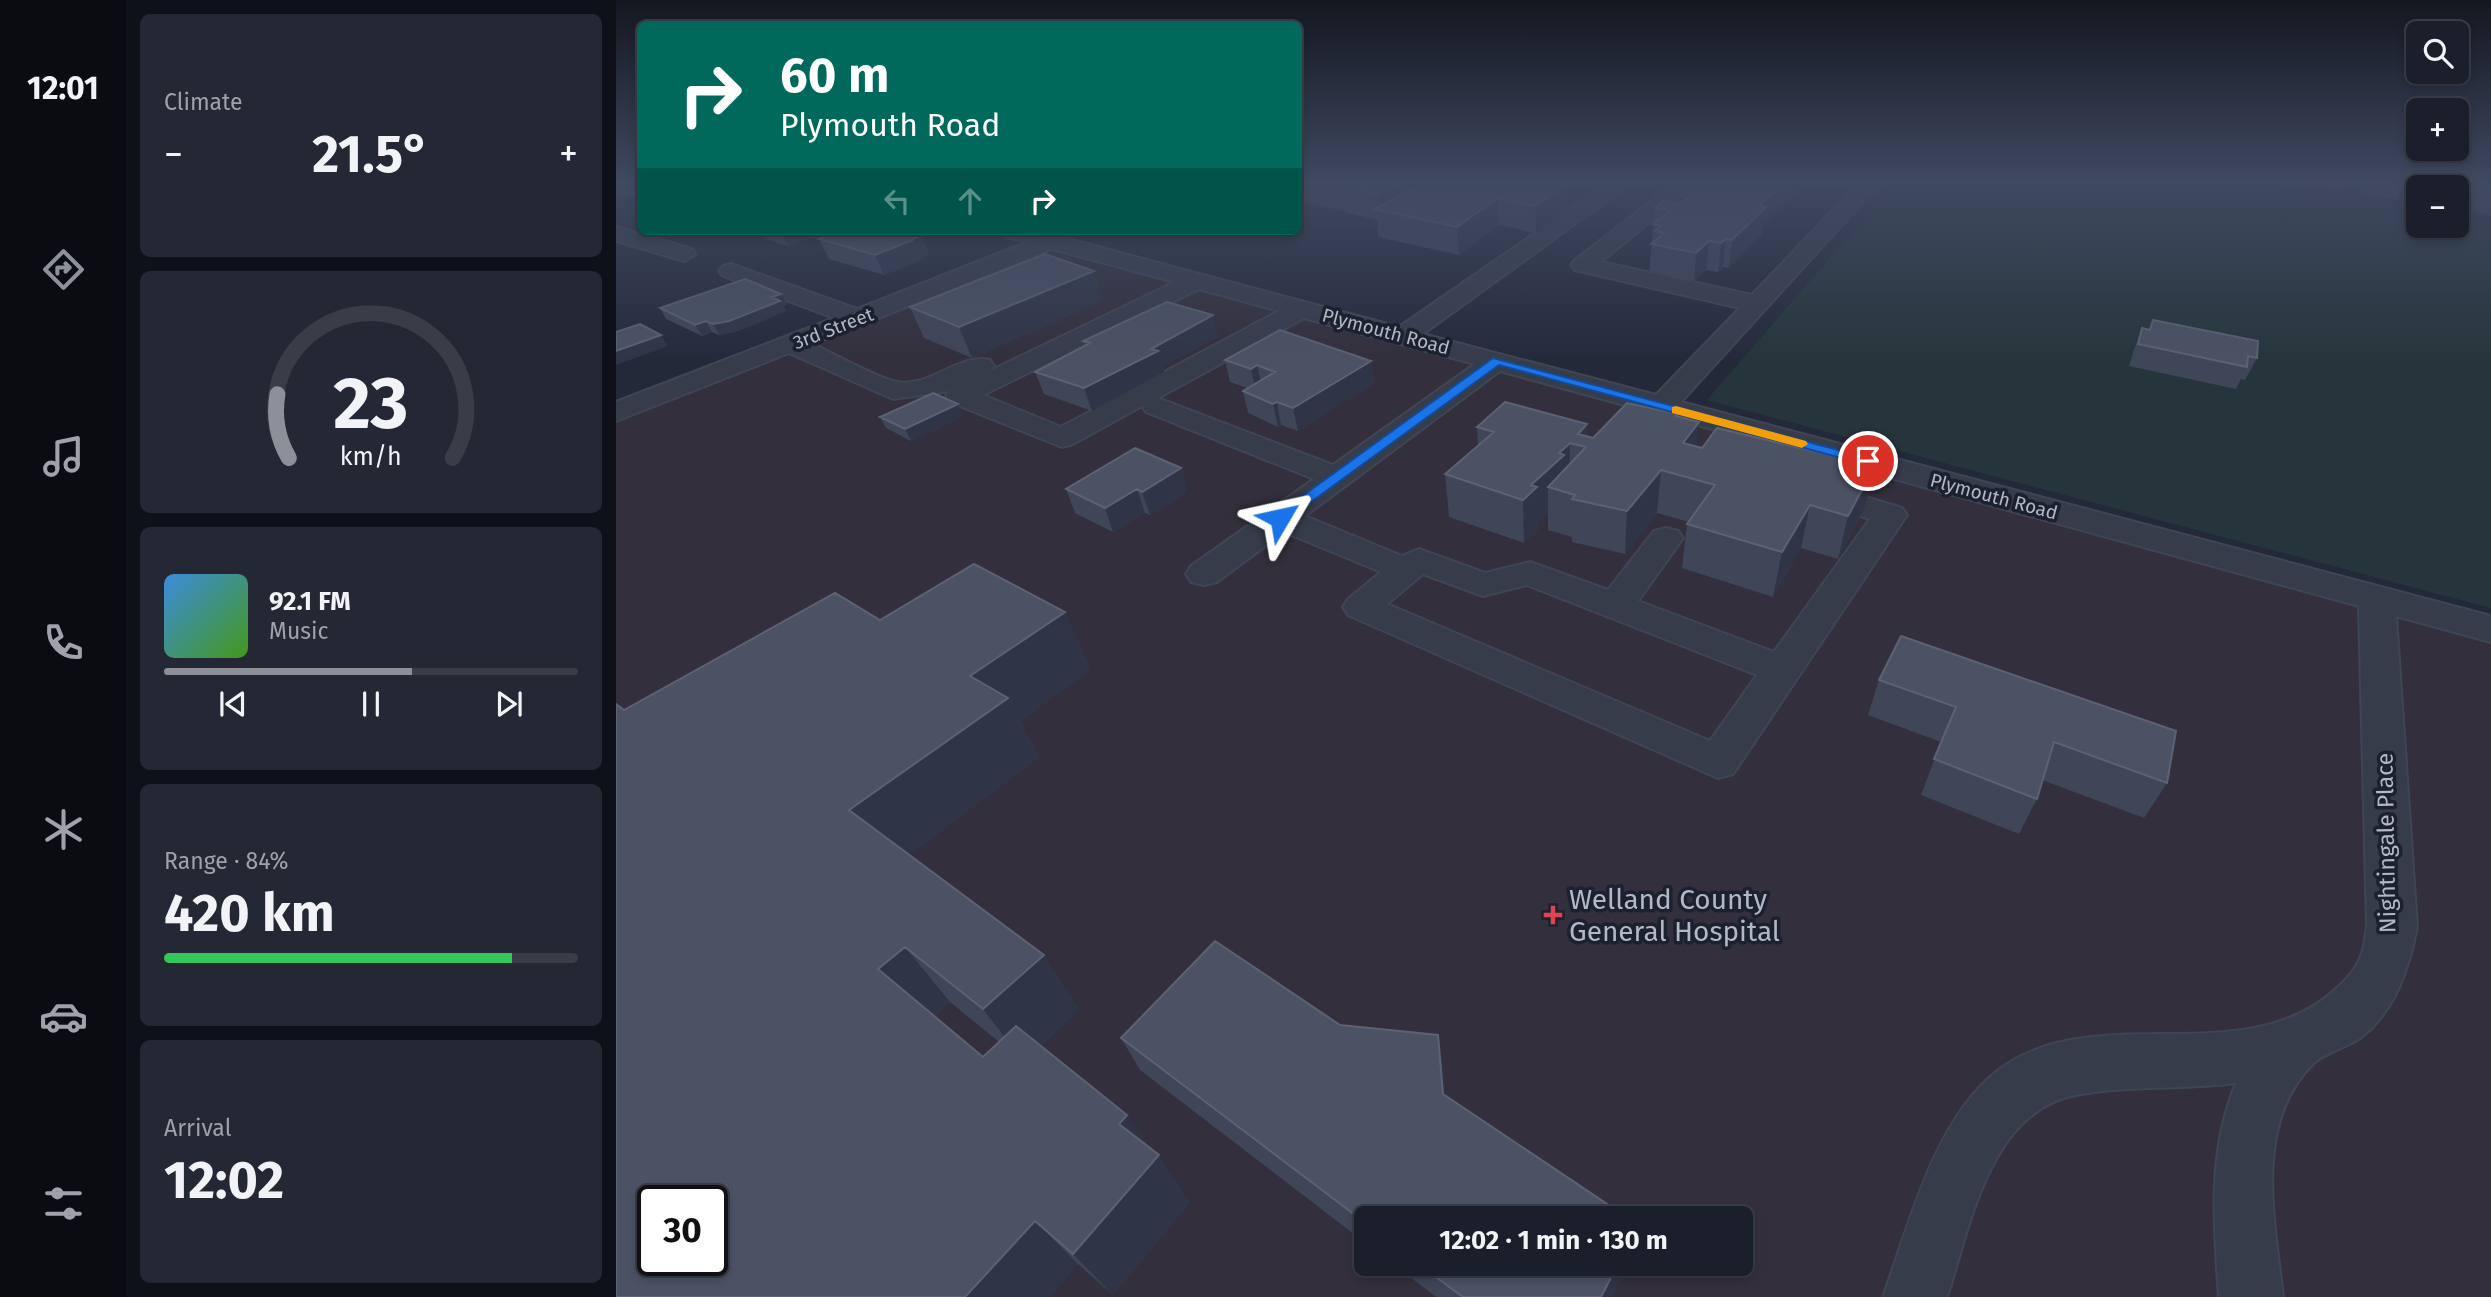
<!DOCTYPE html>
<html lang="en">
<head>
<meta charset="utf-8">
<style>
  :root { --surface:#1b1f2c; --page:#242734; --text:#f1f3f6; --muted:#a0a2a9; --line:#393d48; --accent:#8c9099 }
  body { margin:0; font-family:"Fira Sans",sans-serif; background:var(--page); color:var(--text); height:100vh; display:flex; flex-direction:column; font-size:26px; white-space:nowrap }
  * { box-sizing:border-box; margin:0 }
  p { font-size:23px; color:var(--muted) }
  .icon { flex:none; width:38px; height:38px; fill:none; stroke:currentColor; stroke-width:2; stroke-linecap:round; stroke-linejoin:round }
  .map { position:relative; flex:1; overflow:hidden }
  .details { display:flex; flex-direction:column; gap:14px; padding:14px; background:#0f1118; width:490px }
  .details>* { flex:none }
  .banner { position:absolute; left:21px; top:21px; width:665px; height:214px; border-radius:10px; box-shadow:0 4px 10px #0003,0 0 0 2px var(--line); background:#00695c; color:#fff; overflow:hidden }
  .buttons { position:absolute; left:1790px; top:21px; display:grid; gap:14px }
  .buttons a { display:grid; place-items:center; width:63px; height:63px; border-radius:10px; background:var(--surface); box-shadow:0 4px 10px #0003,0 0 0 2px var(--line); font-size:35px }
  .speed { position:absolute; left:21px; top:1185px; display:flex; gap:14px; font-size:35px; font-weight:700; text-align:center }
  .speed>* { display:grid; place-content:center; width:91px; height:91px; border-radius:50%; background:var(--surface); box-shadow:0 4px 10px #0003,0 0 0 2px var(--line); line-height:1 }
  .speed .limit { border:4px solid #111; border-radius:10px; background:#fff; color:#111 }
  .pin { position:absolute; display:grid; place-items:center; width:60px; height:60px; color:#fff; margin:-30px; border:4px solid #fff; border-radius:50%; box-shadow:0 2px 7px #0007 }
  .me { position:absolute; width:77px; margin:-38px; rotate:54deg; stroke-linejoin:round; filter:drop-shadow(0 0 5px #0008) }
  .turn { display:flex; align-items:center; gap:24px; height:147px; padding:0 28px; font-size:32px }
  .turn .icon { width:91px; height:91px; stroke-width:2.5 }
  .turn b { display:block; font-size:49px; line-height:60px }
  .lanes { display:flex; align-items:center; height:66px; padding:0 28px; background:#0003; justify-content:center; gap:35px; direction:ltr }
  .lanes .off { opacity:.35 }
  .big { font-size:52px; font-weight:700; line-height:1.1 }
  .details .card { flex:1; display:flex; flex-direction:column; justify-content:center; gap:10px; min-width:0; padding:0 24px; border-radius:10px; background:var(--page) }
  .details .dial { align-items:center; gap:0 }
  .dial svg { height:182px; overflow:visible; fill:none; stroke:var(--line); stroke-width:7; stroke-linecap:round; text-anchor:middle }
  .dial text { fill:var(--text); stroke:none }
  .song { display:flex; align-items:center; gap:21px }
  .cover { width:84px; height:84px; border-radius:10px; background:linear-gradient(135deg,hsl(210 70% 55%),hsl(100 70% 35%)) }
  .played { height:7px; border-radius:4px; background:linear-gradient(90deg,var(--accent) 60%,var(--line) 60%) }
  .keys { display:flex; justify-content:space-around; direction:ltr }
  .heat { display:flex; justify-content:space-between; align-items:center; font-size:38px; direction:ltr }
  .charge { height:10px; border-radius:5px; background:linear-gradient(90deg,#34c759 84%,var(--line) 0) }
  .trip { position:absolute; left:738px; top:1206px; width:399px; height:70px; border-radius:10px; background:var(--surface); box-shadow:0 4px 10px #0003,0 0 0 2px var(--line); font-weight:700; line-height:70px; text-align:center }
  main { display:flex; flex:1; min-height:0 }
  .menu { display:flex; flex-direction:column; width:126px; justify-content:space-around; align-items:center; background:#0b0c12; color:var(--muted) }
  .menu .icon { width:49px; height:49px }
  .menu .on { color:var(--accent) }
  .menu b { font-size:32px; color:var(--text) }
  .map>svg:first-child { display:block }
  .medical { fill:#332f3c; fill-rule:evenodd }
  .green { fill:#26353b }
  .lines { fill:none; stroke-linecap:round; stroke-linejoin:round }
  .minor-casing { stroke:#404554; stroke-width:4 }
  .minor { fill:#373c4b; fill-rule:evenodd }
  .wall { fill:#3f4658; fill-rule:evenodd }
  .shaded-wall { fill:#2f3547 }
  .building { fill:#4b5264; stroke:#5c6273; stroke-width:2; fill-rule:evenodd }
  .route { fill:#1a73e8; stroke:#114b97; stroke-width:2 }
  .slow { fill:#f59e0b }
  .health-dot { fill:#e0444e; stroke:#1c212f; stroke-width:2.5 }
  .labels { text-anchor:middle; stroke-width:7; stroke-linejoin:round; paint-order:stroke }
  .far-street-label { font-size:19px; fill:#b3b7c6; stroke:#1c212f }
  .street-label { font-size:23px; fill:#b3b7c6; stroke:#1c212f }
  .near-poi-label { font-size:28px; fill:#b3b7c6; stroke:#1c212f; text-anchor:start }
</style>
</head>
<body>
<main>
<nav class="menu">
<b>12:01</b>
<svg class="icon on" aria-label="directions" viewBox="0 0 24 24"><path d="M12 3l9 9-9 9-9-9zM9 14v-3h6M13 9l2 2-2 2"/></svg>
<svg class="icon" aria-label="music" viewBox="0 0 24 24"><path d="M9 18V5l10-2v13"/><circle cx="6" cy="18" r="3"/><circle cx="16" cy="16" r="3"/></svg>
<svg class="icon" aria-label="phone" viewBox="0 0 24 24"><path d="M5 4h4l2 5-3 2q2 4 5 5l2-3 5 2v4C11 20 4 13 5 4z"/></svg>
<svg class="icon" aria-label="climate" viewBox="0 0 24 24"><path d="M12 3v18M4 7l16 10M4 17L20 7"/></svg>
<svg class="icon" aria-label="car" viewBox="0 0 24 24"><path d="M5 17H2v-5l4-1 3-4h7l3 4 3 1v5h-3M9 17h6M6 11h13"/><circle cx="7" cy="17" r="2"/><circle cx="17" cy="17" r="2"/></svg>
<svg class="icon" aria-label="filters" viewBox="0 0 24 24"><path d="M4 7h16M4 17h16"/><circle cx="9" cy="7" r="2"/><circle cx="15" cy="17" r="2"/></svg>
</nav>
<section class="details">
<div class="card"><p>Climate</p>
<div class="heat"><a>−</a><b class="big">21.5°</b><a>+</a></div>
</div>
<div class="card dial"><svg viewBox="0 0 100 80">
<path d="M14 69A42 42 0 1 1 86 69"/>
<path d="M14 69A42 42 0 0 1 9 41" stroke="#8c9099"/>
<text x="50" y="56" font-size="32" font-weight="700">23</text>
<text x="50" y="72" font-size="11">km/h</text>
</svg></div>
<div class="card">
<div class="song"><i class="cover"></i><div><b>92.1 FM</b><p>Music</p></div></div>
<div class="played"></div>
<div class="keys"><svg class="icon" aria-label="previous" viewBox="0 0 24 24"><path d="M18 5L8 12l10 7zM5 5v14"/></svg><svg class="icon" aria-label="pause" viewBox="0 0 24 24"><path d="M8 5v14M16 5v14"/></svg><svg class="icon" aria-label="next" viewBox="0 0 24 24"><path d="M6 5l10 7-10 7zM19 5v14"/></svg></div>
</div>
<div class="card"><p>Range · 84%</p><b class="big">420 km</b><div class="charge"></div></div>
<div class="card"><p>Arrival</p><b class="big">12:02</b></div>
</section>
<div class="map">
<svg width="1875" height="1297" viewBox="0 0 1875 1297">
  <rect width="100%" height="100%" fill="#24293a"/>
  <path class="medical" d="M 434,241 L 1875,629 L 1875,1297 L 0,1297 L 0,412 ZM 37,1200 L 96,1200 L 96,1260 L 37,1260 ZM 751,1218 L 1125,1218 L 1125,1264 L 751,1264 Z"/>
  <path class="green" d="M 1279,183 L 1610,183 L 1802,216 L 1802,226 L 1841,226 L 1841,223 L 1875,229 L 1875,608 L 1091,400 Z"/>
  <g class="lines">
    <defs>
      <path id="minor" d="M 9,183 L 24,183 L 24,191 L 0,197 L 0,185 Z
        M 992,183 L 1015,183 L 807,334 L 1040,395 L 1124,308 L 959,270 L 955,265 L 959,260 L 1059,183 L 1081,183 L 985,262 L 1136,295 L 1243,183 L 1264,183 L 1065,402 L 1875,616 L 1875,642 L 1780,616 L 1801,927 C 1793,968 1779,1012 1744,1038 C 1731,1047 1707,1054 1698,1063 C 1636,1122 1659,1223 1667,1297 L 1603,1297 C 1598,1223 1591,1154 1620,1083 C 1567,1090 1512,1085 1460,1095 C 1373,1111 1354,1227 1331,1297 L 1267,1297 C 1293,1226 1318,1121 1380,1072 C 1478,995 1629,1076 1722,987 C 1732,978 1742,966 1746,953 C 1749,945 1749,935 1751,927 L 1743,606 L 884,371 L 689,516 L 786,556 L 803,549 L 869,573 L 914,562 L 992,590 L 1038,531 L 1050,528 L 1062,531 L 1067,538 L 1022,601 L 1158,652 L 1254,519 L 1189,499 L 1184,492 L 1189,485 L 1200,482 L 1286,508 L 1291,515 L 1117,774 L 1102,778 L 732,615 L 727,607 L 732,599 L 765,572 L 668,532 L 601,582 L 588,585 L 575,582 L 570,574 L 575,566 L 698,479 L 530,412 L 526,406 L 457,444 L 446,447 L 334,402 L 330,396 L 333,391 L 277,399 L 173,353 L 0,421 L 0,402 L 218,318 L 107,276 L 103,271 L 107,266 L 115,264 L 241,309 L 412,242 L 387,236 L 384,231 L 441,232 L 449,234 L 452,239 L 783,327 ZM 436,249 L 559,282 L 374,371 L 378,366 L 374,360 C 342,353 314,388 281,382 C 263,379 216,353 197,344 ZM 583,289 L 663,311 L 445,427 L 367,395 ZM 688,318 L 859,364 L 717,465 L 542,398 ZM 807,574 L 867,596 L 911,585 L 1141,675 L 1094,741 L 771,604 Z
        M 0,227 L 76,249 L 79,254 L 68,261 L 0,241 Z"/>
    </defs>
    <use href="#minor" class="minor-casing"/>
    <use href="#minor" class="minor"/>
  </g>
  <path class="wall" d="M 682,183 L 943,183 L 951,211 L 920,233 L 883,225 L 843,255 L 762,237 L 761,220 L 682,200 Z
    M 1690,183 L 1728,183 L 1724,191 L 1689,185 Z
    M 1745,183 L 1789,183 L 1780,200 L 1744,194 Z
    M 1800,183 L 1847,183 L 1848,189 L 1841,201 L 1841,187 L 1802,187 L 1802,207 L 1795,206 L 1795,192 Z
    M 1862,183 L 1875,183 L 1875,215 L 1857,212 L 1856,193 Z
    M 24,190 L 24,210 L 14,193 Z
    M 1039,208 L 1147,225 L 1146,234 L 1113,268 L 1107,267 L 1102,272 L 1090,270 L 1078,282 L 1033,272 Z
    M 125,231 L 212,231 L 212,232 L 172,246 Z
    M 225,231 L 275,231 L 276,234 L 305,235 L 313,255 L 304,258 L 305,260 L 268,275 L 213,259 L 203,239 Z
    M 165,294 L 171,304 L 167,306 L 170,311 L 119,332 L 103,335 L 96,332 L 86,336 L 50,319 L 44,308 Z
    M 487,300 L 356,358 L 308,338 L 294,307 Z
    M 1537,320 L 1641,358 L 1629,380 L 1625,379 L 1620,389 L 1513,366 L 1518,350 L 1526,328 L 1533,330 Z
    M 602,336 L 546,367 L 548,372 L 476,411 L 428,394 L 419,372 L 469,346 L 467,341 Z
    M 609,360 L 755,361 L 758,383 L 682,431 L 665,425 L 662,427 L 632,413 L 627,391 L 631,388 L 614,382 Z
    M 347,416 L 295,441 L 270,428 L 264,417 Z
    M 1061,417 L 1081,447 L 1248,509 L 1222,559 L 1185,548 L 1157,597 L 1066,568 L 1071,524 L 1073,522 L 1041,513 L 1009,554 L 956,542 L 956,537 L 932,530 L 932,512 L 922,522 L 922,530 L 908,543 L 833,517 L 829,474 L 862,446 L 861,427 L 971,424 L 971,437 L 977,438 Z
    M 565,468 L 571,492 L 534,515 L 529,513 L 497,532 L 459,513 L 450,489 Z
    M 449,612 L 474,670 L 404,721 L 423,757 L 293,855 L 463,1009 L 425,1046 L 511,1115 L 533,1148 L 574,1202 L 497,1295 L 462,1264 L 433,1297 L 8,710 L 264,620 ZM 334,1002 L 383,1042 L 367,1057 L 318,1016 Z
    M 1263,680 L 1551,783 L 1528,818 L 1426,780 L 1421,799 L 1403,834 L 1305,795 L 1325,742 L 1252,715 Z
    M 724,1025 L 822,1035 L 827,1067 L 829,1095 L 751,1218 L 751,1244 L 524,1070 L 505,1038 Z
    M 777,1264 L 1012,1264 L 995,1297 L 820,1297 Z"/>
  <path class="shaded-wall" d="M 785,183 L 816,183 L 762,210 L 760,194 Z
    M 1167,183 L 1190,183 L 1147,225 L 1146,234 L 1113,268 L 1116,240 L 1143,206 Z
    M 952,184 L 951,211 L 920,233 L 919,206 Z
    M 882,198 L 883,225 L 843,255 L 841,227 Z
    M 164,231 L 212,231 L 212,232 L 172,246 Z
    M 305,235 L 313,255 L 304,258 L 305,260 L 268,275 L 259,255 Z
    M 1110,239 L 1107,267 L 1102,272 L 1105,243 Z
    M 1093,241 L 1090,270 L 1078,282 L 1080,253 Z
    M 478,271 L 487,300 L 356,358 L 343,327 Z
    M 165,294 L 171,304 L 167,306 L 170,311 L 119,332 L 103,335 L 97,324 Z
    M 597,315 L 602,336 L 546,367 L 548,372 L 476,411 L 468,388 L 535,349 Z
    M 90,321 L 96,332 L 86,336 L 79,325 Z
    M 45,335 L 52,346 L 0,365 L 0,351 Z
    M 755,361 L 758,383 L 682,431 L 677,408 Z
    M 641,365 L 646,387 L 640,391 L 635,369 Z
    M 661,402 L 665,425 L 662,427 L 657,404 Z
    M 342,404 L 347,416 L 295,441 L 289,429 Z
    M 1083,422 L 1079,464 L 1067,443 Z
    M 971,424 L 970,466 L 970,447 L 962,434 Z
    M 954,443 L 953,485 L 932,487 L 932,512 L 922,522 L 922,530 L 908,543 L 907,500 L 915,485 Z
    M 1259,466 L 1248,509 L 1222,559 L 1232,516 Z
    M 565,468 L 571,492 L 534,515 L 526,492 Z
    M 1045,470 L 1041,513 L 1009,554 L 1011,511 Z
    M 521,489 L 529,513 L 497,532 L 489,508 Z
    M 1194,505 L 1185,548 L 1157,597 L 1166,552 Z
    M 449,612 L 474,670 L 404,721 L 423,757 L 276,868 L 233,810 L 354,676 Z
    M 289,947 L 334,1002 L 309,1023 L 262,969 Z
    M 428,955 L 463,1009 L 408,1062 L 367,1009 Z
    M 822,1035 L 827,1067 L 832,1124 L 827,1094 Z
    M 511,1115 L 541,1158 L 543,1155 L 574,1202 L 497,1295 L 457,1254 L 503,1124 Z
    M 419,1221 L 462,1264 L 433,1297 L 349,1297 Z
    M 1002,1264 L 1012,1264 L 995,1297 L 985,1297 Z"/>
  <path class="building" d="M 715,183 L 785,183 L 760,194 Z
    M 807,183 L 943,183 L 952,184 L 919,206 L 882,198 L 841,227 L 759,209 Z
    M 1089,183 L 1167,183 L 1143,206 L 1150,207 L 1116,240 L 1110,239 L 1105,243 L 1093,241 L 1080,253 L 1035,244 L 1048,233 L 1039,231 L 1045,226 L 1037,224 L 1054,211 L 1039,208 L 1047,201 L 1063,204 Z
    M 1805,183 L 1847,183 L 1848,189 L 1832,187 L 1805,187 Z
    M 1867,183 L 1875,183 L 1875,194 L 1868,193 Z
    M 24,190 L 24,196 L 14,193 Z
    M 225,231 L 266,231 L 278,234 L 289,231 L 305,235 L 294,240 L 297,240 L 259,255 L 203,239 Z
    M 429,254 L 478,271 L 343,327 L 294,307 Z
    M 129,279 L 165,294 L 156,297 L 164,301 L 113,321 L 97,324 L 90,321 L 79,325 L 44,308 Z
    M 551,302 L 597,315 L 535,349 L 542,351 L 468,388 L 419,372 L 474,343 L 467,341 Z
    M 1537,320 L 1642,341 L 1641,358 L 1632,356 L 1631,367 L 1522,344 L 1526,328 L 1534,330 Z
    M 24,324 L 45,335 L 0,351 L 0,332 Z
    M 664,330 L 755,361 L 677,408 L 661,402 L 657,404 L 627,391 L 659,372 L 641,365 L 635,369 L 609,360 Z
    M 317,393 L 342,404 L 289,429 L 264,417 Z
    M 889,402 L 971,424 L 962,434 L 977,438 L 1011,403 L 1062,414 L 1060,416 L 1083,422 L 1067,443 L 1086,448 L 1101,428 L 1259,466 L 1232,516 L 1194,505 L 1166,552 L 1071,524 L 1099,485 L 1045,470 L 1011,511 L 956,499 L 959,495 L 932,487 L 970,447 L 954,443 L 943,453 L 948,455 L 915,485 L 921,487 L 907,500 L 829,474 L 878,432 L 861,427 Z
    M 519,448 L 565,468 L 526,492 L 521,489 L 489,508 L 450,489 Z
    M 358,564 L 449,612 L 354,676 L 392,698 L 233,810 L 428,955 L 367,1009 L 289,947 L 262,969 L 367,1057 L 400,1026 L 511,1115 L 503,1124 L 543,1155 L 457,1254 L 419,1221 L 349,1297 L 0,1297 L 0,704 L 8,710 L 219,593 L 264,620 ZM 37,1200 L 96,1200 L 96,1260 L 37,1260 Z
    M 1285,636 L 1560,731 L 1551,783 L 1438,742 L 1421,799 L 1318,759 L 1340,707 L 1263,680 Z
    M 599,941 L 724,1025 L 822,1035 L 827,1094 L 1012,1218 L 751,1218 L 751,1224 L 505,1038 Z
    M 802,1264 L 1002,1264 L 985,1297 L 847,1297 Z"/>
  <linearGradient id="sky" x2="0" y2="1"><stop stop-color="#141720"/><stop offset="0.5" stop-color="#3f4960"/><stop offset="1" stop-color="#3f4960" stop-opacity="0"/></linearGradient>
  <rect width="1875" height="364" fill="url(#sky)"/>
  <path class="route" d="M 877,358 L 1256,459 L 1258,461 L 1247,464 L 883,365 L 669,521 L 660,521 L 660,515 Z"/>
  <path class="slow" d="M 1060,406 L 1190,441 L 1192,444 L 1186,448 L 1056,413 L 1056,407 Z"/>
  <path class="health-dot" d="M933.5 904.5h7v7h7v7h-7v7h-7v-7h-7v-7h7z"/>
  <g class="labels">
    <g class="far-street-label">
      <text transform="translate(217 328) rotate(-21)" y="7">3rd Street</text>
      <text transform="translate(770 331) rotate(15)" y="7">Plymouth Road</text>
      <text transform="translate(1378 496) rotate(15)" y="7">Plymouth Road</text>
    </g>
    <g class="street-label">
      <text transform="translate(1770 843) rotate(-91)" y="8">Nightingale Place</text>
    </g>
    <g class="near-poi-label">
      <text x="953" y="909">Welland County<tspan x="953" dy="32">General Hospital</tspan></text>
    </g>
  </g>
</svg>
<div class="buttons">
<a><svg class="icon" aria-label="search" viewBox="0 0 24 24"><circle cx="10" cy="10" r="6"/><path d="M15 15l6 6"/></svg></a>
<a>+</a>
<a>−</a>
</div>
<div class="speed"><div class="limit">30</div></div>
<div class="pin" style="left:1252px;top:461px;background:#d93025"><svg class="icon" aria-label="arrive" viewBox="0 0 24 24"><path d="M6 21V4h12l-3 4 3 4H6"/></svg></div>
<svg class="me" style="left:664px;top:518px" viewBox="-20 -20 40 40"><path d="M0-17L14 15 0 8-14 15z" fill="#1a73e8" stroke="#fff" stroke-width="4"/></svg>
<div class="trip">12:02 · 1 min · 130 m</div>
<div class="banner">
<div class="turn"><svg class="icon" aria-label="right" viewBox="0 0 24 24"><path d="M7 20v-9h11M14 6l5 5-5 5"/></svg><div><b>60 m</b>Plymouth Road</div></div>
<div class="lanes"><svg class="icon off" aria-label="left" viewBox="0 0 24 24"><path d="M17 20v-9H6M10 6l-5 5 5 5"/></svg><svg class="icon off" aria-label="ahead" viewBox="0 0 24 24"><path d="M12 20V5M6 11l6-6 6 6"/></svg><svg class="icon" aria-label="right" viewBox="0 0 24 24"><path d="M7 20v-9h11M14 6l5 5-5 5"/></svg></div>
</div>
</div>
</main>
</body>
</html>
